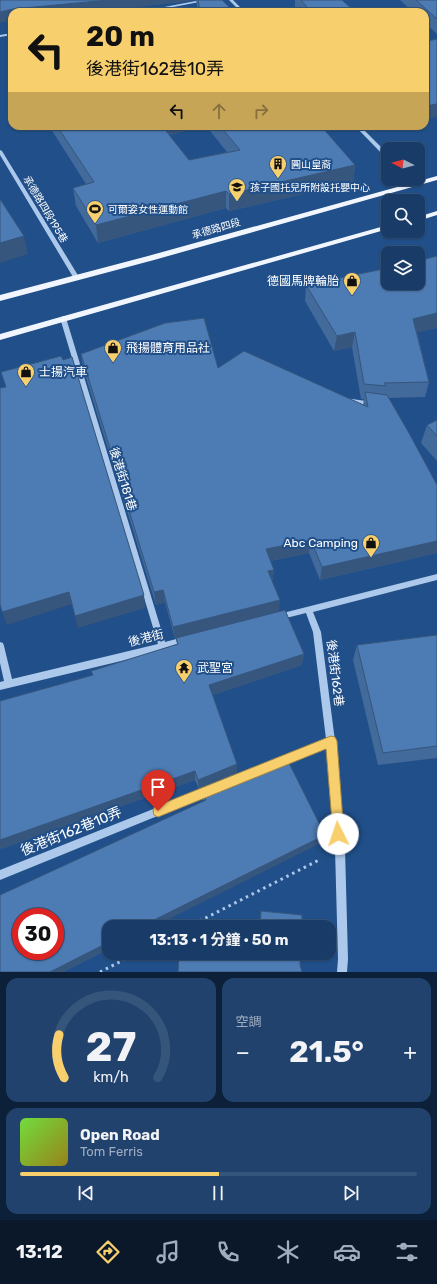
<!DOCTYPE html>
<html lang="zh-TW">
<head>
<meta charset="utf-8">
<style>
  :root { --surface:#183b67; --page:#21426d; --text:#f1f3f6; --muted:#9fadc0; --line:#36557b; --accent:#f8cf6d }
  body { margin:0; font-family:Rubik,"Noto Sans TC",sans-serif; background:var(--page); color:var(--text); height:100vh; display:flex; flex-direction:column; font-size:15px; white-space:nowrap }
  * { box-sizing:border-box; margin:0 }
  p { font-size:13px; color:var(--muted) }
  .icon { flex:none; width:22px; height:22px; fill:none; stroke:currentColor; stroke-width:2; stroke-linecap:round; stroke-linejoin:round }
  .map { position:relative; height:972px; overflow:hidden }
  .sheet { display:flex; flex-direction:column; gap:6px; padding:6px; background:#0d2039; flex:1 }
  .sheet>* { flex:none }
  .hud { position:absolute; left:8px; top:8px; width:421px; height:122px; border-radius:12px; box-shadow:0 1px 3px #0004,0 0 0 1px var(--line); background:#f8cf6d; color:#111; overflow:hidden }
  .needle { width:26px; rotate:276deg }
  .buttons { position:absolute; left:381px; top:142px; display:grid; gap:8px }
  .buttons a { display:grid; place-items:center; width:44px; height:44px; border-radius:8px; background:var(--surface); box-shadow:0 1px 3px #0004,0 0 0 1px var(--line); font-size:20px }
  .speed { position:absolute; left:12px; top:908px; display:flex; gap:8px; font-size:20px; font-weight:700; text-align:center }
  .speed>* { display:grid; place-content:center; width:52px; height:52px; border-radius:50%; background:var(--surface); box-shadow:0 1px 3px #0004,0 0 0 1px var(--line); line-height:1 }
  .speed .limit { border:6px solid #d22; background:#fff; color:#111 }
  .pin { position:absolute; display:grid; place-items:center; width:34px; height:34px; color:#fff; margin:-41px -17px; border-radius:50% 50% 50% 0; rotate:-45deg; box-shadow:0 0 4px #0007 }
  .pin .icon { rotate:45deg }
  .me { position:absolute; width:44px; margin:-22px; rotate:356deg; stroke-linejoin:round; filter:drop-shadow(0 0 3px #0008) }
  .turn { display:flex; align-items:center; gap:14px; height:84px; padding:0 12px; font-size:18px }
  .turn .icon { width:52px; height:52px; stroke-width:2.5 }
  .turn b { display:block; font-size:28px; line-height:34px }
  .lanes { display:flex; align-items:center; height:38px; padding:0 12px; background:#0003; justify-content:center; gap:20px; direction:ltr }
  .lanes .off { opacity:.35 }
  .big { font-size:30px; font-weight:700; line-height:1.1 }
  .sheet .tile { flex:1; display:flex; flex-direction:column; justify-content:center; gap:6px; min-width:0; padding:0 14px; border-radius:12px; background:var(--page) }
  .sheet .dial { align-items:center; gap:0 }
  .dial svg { height:104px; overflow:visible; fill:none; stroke:var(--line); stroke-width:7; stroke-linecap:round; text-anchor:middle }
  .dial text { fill:var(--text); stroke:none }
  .song { display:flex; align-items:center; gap:12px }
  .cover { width:48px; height:48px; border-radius:6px; background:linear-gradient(135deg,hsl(100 70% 55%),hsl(50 70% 35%)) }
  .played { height:4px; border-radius:2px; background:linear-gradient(90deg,var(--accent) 50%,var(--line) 50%) }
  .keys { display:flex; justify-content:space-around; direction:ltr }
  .heat { display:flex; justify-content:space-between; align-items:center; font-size:22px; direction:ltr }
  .sheet .tiles { flex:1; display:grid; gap:6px; grid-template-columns:1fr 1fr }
  .tile:last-child { grid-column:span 2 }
  .trip { position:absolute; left:102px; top:920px; width:234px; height:40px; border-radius:12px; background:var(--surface); box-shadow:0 1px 3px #0004,0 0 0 1px var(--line); font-weight:700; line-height:40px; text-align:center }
  .dock { display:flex; height:64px; justify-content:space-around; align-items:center; background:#0a1829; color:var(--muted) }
  .dock .icon { width:28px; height:28px }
  .dock .active { color:var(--accent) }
  .dock b { font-size:18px; color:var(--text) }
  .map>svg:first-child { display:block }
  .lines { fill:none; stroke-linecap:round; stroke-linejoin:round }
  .path { stroke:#acc9eb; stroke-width:3; stroke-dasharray:2.5 4; stroke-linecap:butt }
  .minor { fill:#acc9eb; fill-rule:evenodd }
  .major { fill:#f1f6fe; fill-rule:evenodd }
  .wall { fill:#426a9a; fill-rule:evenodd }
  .shaded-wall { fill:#36567d }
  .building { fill:#4d7bb3; stroke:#36567d; fill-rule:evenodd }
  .route { fill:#f8cf6d; stroke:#a18747 }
  .labels { text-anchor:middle; stroke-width:4; stroke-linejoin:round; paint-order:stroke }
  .far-poi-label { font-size:10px; fill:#fff; stroke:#204f89; text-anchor:start }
  .far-street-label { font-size:10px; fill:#fff; stroke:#204f89 }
  .poi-label { font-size:12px; fill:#fff; stroke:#204f89; text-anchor:start }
  .street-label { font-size:12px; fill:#fff; stroke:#204f89 }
  .near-street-label { font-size:14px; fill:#fff; stroke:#204f89 }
</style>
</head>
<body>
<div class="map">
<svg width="437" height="972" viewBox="0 0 437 972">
  <rect width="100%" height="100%" fill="#204f89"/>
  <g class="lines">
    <path class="path" d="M 188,927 L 319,860
      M 100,972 L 137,953"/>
    <path class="minor" d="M 201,0 L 210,0 L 147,12 L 138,12 Z
      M 229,0 L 233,0 L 245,12 L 241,12 Z
      M 12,33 L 12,35 L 0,37 L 0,35 Z
      M 355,126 L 360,126 L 388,154 L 388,158 L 386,158 Z
      M 0,150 L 2,151 L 79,277 L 78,278 L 74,278 L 73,277 L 0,155 Z
      M 407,179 L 413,179 L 418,183 L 413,184 Z
      M 63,316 L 66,318 L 165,642 L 184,637 L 187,638 L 188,641 L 187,644 L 163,651 L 0,690 L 0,682 L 4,681 L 0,663 L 0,642 L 3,643 L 4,646 L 12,679 L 158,644 L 60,318 Z
      M 343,398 L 345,398 L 373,402 L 376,404 L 373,406 L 345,402 L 343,402 L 342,400 Z
      M 437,574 L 437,580 L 313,612 L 321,632 L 335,741 L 345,849 L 348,959 L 347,972 L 337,972 L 338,959 L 335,849 L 327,747 L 233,785 L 230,784 L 229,781 L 230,778 L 326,739 L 313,632 L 306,613 L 278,620 L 275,619 L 274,617 L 275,615 Z
      M 211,786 L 214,787 L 215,790 L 214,793 L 0,880 L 0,870 Z"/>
    <path class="major" d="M 437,176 L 437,180 L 154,260 L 0,301 L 0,295 L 148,256 Z
      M 437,211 L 437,215 L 418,221 L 418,217 Z
      M 388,225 L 388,229 L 0,340 L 0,334 Z"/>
  </g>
  <path class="wall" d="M 196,0 L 222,0 L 234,12 L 198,12 Z
    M 295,0 L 342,0 L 355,12 L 299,12 L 295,7 Z
    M 400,0 L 437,0 L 437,34 L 425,23 L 425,12 L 413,12 Z
    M 12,49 L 12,68 L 8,50 Z
    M 49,126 L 321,126 L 355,165 L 353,183 L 229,211 L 226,208 L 98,243 L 76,206 L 73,188 L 86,184 ZM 206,126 L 227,152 L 189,160 L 169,135 Z
    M 306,285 L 437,328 L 417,332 L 429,382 L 425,397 L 389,398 L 437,485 L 437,553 L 320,580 L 309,553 L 270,561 L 274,570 L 272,582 L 279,611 L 304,654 L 302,665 L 213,695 L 237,773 L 199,789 L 195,780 L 1,849 L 93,675 L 177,644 L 176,639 L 175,639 L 165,602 L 156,605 L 83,368 L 81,354 L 218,368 L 363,405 L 364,399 L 361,399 L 352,347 L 334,351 L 305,301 Z
    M 437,420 L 437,461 L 421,443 L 427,425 Z
    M 437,635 L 437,758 L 378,765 L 353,660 L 357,645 Z
    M 243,782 L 323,842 L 109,927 L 109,949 L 63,972 L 0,972 L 204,801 L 203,799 L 203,791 Z"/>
  <path class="shaded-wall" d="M 109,0 L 195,0 L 176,3 L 86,12 L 12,12 L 12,20 L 0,23 L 0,12 L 13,9 Z
    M 437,104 L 437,117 L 425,119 L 425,106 Z
    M 157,126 L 206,126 L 158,138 Z
    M 355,165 L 353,183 L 229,211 L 229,194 Z
    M 226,191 L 226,208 L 98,243 L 96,225 Z
    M 24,236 L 28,254 L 0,263 L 0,243 Z
    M 437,313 L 437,328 L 410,334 L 413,319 Z
    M 355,332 L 352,347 L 334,351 L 337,336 Z
    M 311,540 L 309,553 L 265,562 L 266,549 Z
    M 437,541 L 437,553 L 320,580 L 322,567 Z
    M 274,570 L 272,583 L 268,571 Z
    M 163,590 L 165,602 L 156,605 L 154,592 Z
    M 69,592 L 72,604 L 7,625 L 2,612 Z
    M 144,595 L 145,608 L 78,628 L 75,616 Z
    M 280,600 L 279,612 L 175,639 L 173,627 Z
    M 304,654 L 302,665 L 210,696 L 209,685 Z
    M 237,764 L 237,773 L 199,789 L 198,780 Z
    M 195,771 L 195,780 L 1,849 L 0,848 L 0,840 Z
    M 325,835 L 323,842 L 153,927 L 140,927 Z
    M 109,942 L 109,949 L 63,972 L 50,972 Z"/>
  <path class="building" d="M 0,0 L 109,0 L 13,9 L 0,12 Z
    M 198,0 L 222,0 L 234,12 L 200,12 Z
    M 301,0 L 342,0 L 355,12 L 304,12 L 300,8 L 307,7 Z
    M 416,0 L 437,0 L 437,19 Z
    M 437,39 L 437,104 L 425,106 L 425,47 L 428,46 L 427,41 Z
    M 12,49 L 12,56 L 8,50 Z
    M 57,126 L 162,126 L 189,160 L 240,150 L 220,126 L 321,126 L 355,165 L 229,194 L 226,191 L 96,225 L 73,188 L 94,182 Z
    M 0,199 L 24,236 L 0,243 Z
    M 437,256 L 437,313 L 413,319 L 429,382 L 384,383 L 386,386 L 364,384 L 355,332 L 337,336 L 306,285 L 388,268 L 388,283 L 418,283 L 418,261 Z
    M 204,318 L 218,368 L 244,351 L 368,407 L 365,392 L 387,395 L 409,433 L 437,485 L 437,541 L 322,567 L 311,540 L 266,549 L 274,570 L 268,571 L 280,600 L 173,627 L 163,590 L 154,592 L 81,354 L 165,323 Z
    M 61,356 L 63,360 L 72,357 L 144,595 L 75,616 L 69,592 L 2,612 L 0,604 L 0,388 L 6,387 L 1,372 Z
    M 437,420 L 437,436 L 427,425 Z
    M 285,610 L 304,654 L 209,685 L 237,764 L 198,780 L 195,771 L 0,840 L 0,701 L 93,675 L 91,671 L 178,644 L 176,638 Z
    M 437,635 L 437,746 L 383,753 L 357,645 Z
    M 288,761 L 325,835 L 140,927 L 109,927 L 109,942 L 50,972 L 0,972 L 0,895 L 206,800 L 203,791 L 241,776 L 243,782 ZM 21,917 L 55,917 L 55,951 L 21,951 Z
    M 261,911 L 302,915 L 302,927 L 260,927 Z
    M 179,953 L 300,953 L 300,965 L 302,972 L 178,972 Z"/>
  <path class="route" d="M 331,736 L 335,737 L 337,741 L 344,834 L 343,838 L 338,840 L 334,838 L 333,834 L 326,749 L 158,817 L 154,815 L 153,811 L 154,807 Z"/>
  <defs>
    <symbol id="building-pin" viewBox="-11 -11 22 30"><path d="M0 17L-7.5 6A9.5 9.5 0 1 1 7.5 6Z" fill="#f8cf6d" stroke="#204f89"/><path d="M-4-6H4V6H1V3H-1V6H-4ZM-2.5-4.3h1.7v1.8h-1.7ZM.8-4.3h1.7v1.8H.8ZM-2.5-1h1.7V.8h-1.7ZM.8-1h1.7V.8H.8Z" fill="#111"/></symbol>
    <symbol id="school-pin" viewBox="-11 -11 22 30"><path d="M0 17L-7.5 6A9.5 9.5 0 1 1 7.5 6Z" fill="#f8cf6d" stroke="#204f89"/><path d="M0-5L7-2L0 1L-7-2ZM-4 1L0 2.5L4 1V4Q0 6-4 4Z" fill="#111"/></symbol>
    <symbol id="stadium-pin" viewBox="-11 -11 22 30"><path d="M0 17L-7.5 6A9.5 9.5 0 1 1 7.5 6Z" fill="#f8cf6d" stroke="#204f89"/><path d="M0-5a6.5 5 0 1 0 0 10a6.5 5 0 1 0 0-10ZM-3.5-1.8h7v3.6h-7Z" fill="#111"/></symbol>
    <symbol id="shop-pin" viewBox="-11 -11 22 30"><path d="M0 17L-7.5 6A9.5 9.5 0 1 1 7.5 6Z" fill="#f8cf6d" stroke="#204f89"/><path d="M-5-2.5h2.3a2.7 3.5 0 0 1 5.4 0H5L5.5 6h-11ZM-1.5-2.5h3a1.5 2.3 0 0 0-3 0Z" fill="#111"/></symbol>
    <symbol id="temple-pin" viewBox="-11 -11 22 30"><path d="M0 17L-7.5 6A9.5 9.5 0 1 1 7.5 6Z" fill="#f8cf6d" stroke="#204f89"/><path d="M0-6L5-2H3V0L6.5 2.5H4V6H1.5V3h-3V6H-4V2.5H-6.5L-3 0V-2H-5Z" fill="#111"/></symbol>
  </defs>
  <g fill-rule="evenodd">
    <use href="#building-pin" x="268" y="154" width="20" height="27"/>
    <use href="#school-pin" x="227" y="177" width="20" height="27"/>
    <use href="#stadium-pin" x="85" y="199" width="20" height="27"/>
    <use href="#shop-pin" x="342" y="271" width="20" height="27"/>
    <use href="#shop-pin" x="103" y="338" width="20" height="27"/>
    <use href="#shop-pin" x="16" y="362" width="20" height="27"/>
    <use href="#shop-pin" x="361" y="533" width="20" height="27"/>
    <use href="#temple-pin" x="174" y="658" width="20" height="27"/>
  </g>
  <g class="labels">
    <g class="far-poi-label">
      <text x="291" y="168">圓山皇裔</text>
      <text x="250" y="191">孩子國托兒所附設托嬰中心</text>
      <text x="108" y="213">可爾姿女性運動館</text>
    </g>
    <g class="far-street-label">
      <text transform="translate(46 209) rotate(59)" y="4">承德路四段195巷</text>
      <text transform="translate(216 228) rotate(-16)" y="4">承德路四段</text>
    </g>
    <g class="poi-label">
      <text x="339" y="285" text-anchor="end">德國馬牌輪胎</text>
      <text x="126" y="352">飛揚體育用品社</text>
      <text x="39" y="376">士揚汽車</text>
      <text x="358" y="547" text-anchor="end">Abc Camping</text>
      <text x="197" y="672">武聖宮</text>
    </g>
    <g class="street-label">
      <text transform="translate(123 479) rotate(73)" y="4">後港街181巷</text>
      <text transform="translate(146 638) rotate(-14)" y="4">後港街</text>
      <text transform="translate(335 673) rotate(83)" y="4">後港街162巷</text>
    </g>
    <g class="near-street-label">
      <text transform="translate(71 831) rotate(-22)" y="5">後港街162巷10弄</text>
    </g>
  </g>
</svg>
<div class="buttons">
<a><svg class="needle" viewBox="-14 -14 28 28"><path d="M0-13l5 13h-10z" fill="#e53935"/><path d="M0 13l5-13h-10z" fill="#9fadc0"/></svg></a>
<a><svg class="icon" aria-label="search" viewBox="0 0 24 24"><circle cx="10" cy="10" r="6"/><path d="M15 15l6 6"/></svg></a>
<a><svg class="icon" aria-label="layers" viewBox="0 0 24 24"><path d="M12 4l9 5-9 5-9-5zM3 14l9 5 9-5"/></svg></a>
</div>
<div class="speed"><div class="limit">30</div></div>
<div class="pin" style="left:158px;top:811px;background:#d93025"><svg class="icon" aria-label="arrive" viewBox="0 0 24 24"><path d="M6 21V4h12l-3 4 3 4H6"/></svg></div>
<svg class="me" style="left:338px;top:834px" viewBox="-20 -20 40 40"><circle r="19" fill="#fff"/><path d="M0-13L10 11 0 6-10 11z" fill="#f8cf6d"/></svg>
<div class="trip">13:13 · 1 分鐘 · 50 m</div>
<div class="hud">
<div class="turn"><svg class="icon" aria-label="left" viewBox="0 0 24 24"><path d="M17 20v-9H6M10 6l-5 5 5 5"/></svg><div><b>20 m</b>後港街162巷10弄</div></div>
<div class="lanes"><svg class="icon" aria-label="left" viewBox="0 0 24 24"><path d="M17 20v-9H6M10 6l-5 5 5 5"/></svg><svg class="icon off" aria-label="ahead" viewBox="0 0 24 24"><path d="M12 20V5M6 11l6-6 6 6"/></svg><svg class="icon off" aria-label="right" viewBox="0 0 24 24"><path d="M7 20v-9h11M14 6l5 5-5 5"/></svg></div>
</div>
</div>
<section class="sheet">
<div class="tiles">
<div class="tile dial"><svg viewBox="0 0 100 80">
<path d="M14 69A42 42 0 1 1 86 69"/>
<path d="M14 69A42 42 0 0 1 10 36" stroke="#f8cf6d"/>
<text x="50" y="56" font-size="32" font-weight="700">27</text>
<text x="50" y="72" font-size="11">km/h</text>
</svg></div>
<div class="tile"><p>空調</p>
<div class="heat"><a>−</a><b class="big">21.5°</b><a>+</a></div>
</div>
<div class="tile">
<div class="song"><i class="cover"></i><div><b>Open Road</b><p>Tom Ferris</p></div></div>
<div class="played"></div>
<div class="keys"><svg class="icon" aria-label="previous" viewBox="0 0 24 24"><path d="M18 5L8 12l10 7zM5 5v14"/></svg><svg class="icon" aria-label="pause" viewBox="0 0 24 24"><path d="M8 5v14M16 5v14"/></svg><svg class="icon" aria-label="next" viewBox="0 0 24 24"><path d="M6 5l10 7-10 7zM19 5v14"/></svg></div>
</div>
</div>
</section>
<nav class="dock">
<b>13:12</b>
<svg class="icon active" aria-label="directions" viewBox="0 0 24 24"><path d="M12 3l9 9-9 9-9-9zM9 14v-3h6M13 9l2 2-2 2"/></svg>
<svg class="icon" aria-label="music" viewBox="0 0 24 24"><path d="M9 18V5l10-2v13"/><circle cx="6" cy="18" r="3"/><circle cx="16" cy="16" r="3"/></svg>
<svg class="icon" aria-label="phone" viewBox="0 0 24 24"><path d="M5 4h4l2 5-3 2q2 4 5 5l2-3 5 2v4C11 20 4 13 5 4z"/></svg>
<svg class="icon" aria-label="climate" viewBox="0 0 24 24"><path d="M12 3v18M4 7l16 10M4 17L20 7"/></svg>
<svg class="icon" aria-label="car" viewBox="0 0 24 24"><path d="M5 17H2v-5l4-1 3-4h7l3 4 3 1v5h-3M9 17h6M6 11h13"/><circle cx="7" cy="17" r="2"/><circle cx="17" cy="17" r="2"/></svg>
<svg class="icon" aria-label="filters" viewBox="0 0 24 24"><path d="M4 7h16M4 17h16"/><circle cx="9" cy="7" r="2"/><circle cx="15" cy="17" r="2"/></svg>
</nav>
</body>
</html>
